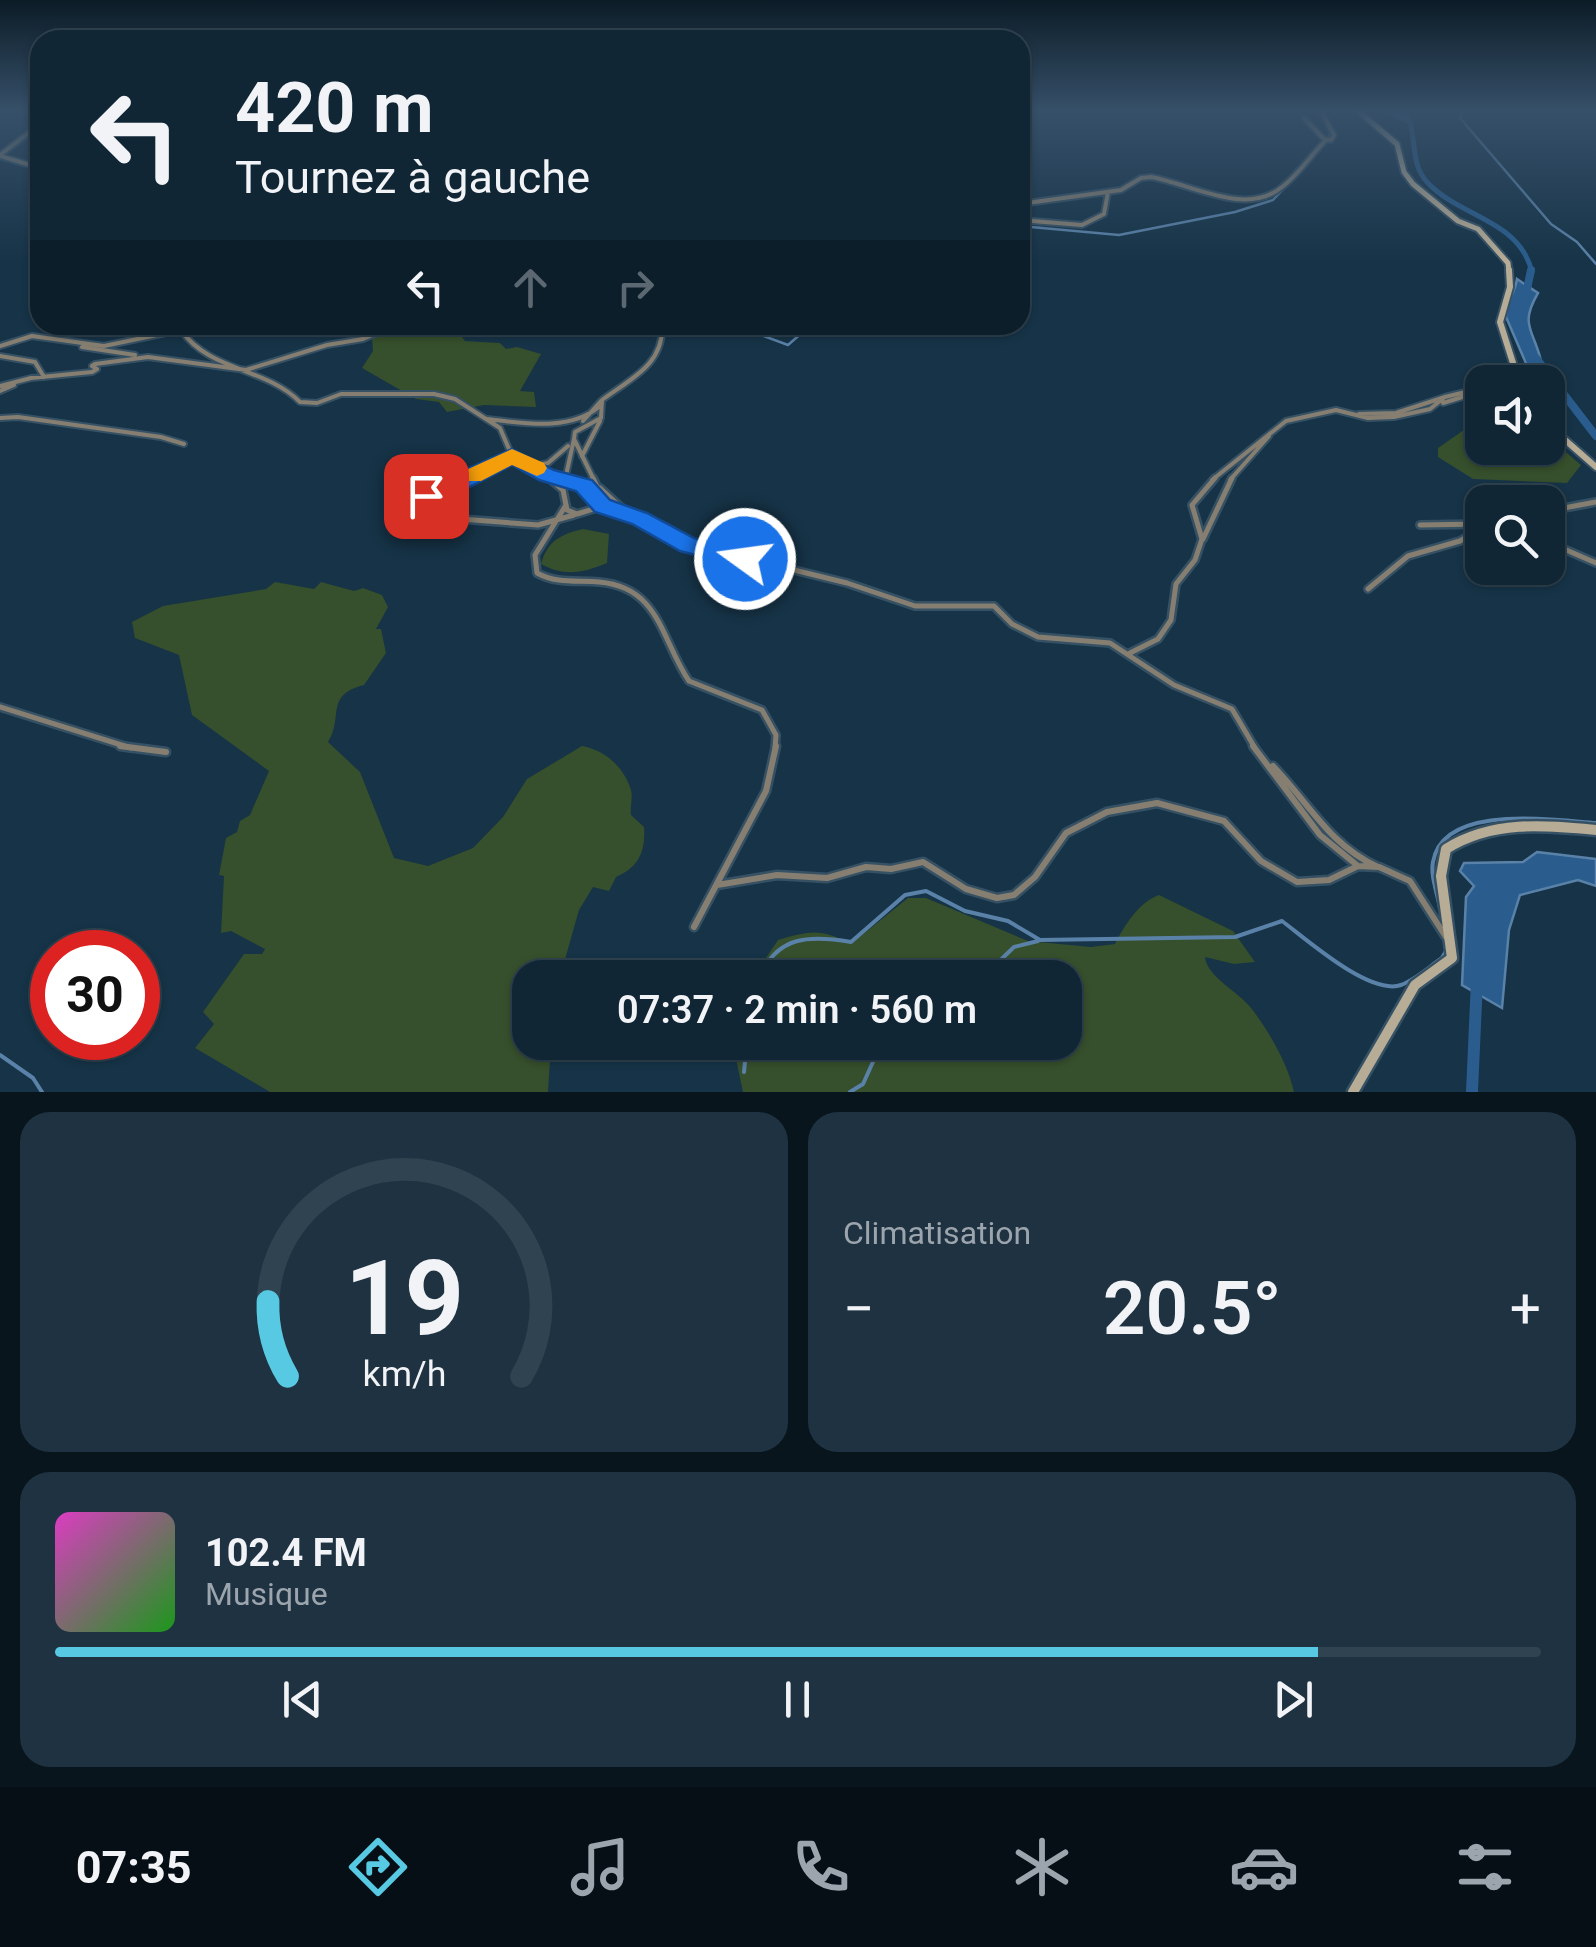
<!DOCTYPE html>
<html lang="fr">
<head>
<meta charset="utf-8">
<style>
  :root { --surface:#102635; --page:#1e3241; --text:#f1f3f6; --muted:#9ca5ad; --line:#304350; --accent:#58c9e3 }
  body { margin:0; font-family:Roboto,sans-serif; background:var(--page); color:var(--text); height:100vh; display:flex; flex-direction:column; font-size:38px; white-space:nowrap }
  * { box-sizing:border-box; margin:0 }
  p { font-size:32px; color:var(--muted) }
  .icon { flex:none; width:55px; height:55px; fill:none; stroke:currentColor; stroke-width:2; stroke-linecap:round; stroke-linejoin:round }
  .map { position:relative; height:1092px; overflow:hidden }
  .side { display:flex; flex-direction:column; gap:20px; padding:20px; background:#09151d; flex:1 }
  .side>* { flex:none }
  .top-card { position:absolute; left:30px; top:30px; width:1000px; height:305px; border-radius:30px; box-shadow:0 2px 8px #0004,0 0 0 2px var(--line); background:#102635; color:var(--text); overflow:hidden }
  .fabs { position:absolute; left:1465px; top:365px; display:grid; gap:20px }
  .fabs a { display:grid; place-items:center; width:100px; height:100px; border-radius:20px; background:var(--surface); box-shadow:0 2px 8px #0004,0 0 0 2px var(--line); font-size:50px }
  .speed { position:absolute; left:30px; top:930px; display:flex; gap:20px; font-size:50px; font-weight:700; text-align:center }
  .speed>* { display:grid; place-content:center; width:130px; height:130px; border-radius:50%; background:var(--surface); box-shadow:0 2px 8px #0004,0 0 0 2px var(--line); line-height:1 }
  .speed .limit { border:15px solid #d22; background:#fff; color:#111 }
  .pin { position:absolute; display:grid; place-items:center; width:85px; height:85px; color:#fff; margin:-42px; border-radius:20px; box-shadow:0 5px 15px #0006 }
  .me { position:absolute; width:110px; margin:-55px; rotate:284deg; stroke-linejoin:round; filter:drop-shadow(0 0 8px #0008) }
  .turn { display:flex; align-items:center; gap:35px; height:210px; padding:0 40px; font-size:45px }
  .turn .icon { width:130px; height:130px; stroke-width:2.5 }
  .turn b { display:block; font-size:70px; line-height:85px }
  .lanes { display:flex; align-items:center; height:95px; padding:0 40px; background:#0003; justify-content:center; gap:50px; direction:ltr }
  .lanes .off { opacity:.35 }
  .big { font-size:75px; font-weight:600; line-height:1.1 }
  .side .tile { flex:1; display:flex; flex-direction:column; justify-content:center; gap:15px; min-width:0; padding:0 35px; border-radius:30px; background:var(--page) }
  .side .dial { align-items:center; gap:0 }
  .dial svg { height:260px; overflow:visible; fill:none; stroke:var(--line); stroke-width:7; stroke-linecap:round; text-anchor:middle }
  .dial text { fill:var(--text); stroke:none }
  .song { display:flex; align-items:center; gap:30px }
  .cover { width:120px; height:120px; border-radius:15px; background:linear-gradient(135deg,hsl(310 70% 55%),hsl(120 70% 35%)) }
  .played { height:10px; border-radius:5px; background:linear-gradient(90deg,var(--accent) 85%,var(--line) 85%) }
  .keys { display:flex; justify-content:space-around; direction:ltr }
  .heat { display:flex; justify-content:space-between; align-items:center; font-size:55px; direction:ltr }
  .side .tiles { flex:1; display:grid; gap:20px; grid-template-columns:1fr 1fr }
  .tile:last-child { grid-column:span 2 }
  .trip { position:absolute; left:512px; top:960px; width:570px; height:100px; border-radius:30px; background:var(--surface); box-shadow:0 2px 8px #0004,0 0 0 2px var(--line); font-weight:600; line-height:100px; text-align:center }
  .tabs { display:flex; height:160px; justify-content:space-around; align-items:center; background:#060f15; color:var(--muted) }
  .tabs .icon { width:70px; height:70px }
  .tabs .on { color:var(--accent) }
  .tabs b { font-size:45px; color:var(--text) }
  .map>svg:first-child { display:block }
  .green { fill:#364f2c }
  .water { fill:#2a5d8d; stroke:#5a82a8; stroke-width:2.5 }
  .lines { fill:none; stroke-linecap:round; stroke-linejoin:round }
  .stream-far1 { stroke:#5a82a8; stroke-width:2.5 }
  .stream { stroke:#5a82a8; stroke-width:4 }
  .river-far2 { stroke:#2a5d8d; stroke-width:5 }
  .river-far1 { stroke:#2a5d8d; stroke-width:8 }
  .river { stroke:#2a5d8d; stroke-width:12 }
  .street-far2-casing { stroke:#365164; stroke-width:8 }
  .street-far1-casing { stroke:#365164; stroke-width:10 }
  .street-casing { stroke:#365164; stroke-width:11 }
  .secondary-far2-casing { stroke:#365164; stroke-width:9 }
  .secondary-far1-casing { stroke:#365164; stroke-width:10 }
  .secondary-casing { stroke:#365164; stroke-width:15 }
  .street-far2 { stroke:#867f71; stroke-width:4 }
  .street-far1 { stroke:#867f71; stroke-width:5 }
  .street { stroke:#867f71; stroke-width:6 }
  .secondary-far2 { stroke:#b7ac96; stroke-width:5 }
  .secondary-far1 { stroke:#b7ac96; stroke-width:6 }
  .secondary { stroke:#b7ac96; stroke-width:10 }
  .route { fill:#1a73e8; stroke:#114b97; stroke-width:2.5 }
  .slow { fill:#f59e0b }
</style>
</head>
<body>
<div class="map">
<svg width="1596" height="1092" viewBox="0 0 1596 1092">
  <rect width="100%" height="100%" fill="#163347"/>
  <path class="green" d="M 421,325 L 459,326 L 458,332 L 465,341 L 500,343 L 506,349 L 517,347 L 541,354 L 520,391 L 534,392 L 536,407 L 484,405 L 447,412 L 439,402 L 416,399 L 362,368 L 373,351 L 372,338 Z
    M 1470,401 L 1482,402 L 1482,448 L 1548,448 L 1548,437 L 1581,465 L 1567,483 L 1473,479 L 1438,457 L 1438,448 L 1474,423 Z
    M 436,461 L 455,461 L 470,470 C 457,488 415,500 394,498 Z
    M 583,529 L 609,534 L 607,563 C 583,573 565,577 541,564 C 547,541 561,534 583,529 Z
    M 275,582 L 314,589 L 321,582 L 354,591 L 363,588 L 382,595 L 388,607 L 376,629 L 381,629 L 386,653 L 364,685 C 324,695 344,718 328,742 L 360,772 L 394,858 L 428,866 L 473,848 L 503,817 L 527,779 L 582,746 C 605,750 624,767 631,790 C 633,798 630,806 631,815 L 644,827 C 646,852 638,868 616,877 L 609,891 L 593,887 L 579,910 L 560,977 L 530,978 L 530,1042 L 551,1043 L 548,1092 L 270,1092 L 195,1048 L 214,1024 L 203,1012 L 244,954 L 262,954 L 265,949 L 231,931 L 221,933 L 224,876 L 219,875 L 226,838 L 237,832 L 240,821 L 250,815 L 269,771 L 192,715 L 179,655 L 135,638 L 132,622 L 163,606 L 266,589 Z
    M 1159,895 L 1233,931 L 1255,962 L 1234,964 L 1205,957 C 1207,977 1238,991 1251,1008 C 1269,1031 1288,1064 1294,1092 L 743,1092 L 735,1054 L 737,1043 L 1065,1042 L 1065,978 L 753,977 L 778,940 C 811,931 820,928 851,944 L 908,898 L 926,898 L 1028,941 L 1091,947 L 1115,944 C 1124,926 1139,902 1159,895 Z"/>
  <path class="water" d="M 1517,279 L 1538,293 C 1520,324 1532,328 1540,357 C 1542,366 1542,374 1546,382 L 1534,382 L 1506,317 C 1505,302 1515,294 1517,279 Z
    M 1537,852 L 1596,859 L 1596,886 L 1578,880 L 1520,895 L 1509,930 L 1502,1008 L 1462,985 L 1466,897 L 1474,886 L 1460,871 L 1464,863 L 1523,862 Z"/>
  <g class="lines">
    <path class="stream-far1" d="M 1317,109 L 1330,132 L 1329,139
      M 1463,109 L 1460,118 L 1551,224 L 1577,242 L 1596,264
      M 1020,226 L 1119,235 L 1235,212 L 1273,200 L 1307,164
      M 734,325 L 788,345 L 811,325"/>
    <path class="stream" d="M 1440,909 C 1438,895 1430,875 1433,862 C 1443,803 1552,820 1596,823
      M 760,978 C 776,935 811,935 851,942 L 905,895 L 926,891 L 965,911 L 1008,921 L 1040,940 L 1235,937 L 1282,921 C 1306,939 1370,996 1401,985 C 1415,980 1430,966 1442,958 L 1446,951
      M 982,978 L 1014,947 L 1038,941
      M 0,1055 L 33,1078 L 42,1092
      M 744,1072 L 747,1042
      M 850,1092 L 863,1084 L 882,1042"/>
    <path class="river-far2" d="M 1385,109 L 1411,123
      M 1403,109 C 1420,132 1407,160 1427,182 C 1460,218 1519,219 1532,272"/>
    <path class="river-far1" d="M 1525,299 L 1531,270
      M 1536,358 L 1596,436"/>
    <path class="river" d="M 1472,1092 L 1477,980"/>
    <defs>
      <path id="street-far2" d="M 1304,118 L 1324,139 L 1331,140 L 1334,135 L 1320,109
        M 0,155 L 40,124
        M 0,156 L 40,168
        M 1020,204 L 1121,190 L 1141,178 L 1151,177 C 1191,184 1246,217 1282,187 C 1299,174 1311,155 1326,140
        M 1020,220 L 1082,225 L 1104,214 L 1108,192
        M 139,331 L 181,330 C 210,372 265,367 300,402 L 317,403 L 341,394 L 434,394 L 455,399 L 500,428 L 512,456 L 552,480
        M 0,346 L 32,336 L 104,346 L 171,332
        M 82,347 L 135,355
        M 0,356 L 35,362 L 44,377
        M 0,386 L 31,378 L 92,372 L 97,369 L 92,366 L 95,364 L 148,357 L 246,370 L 327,345 L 363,339 L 396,325
        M 0,391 L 14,385
        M 1443,403 L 1482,391
        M 1359,414 L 1396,413 L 1445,397
        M 0,418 L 18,417 L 161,437 L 184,444
        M 487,419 C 523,423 570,432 600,406
        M 583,421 L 601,401
        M 582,456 L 600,421
        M 536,466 L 548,463 L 568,446
        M 548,475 L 568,480
        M 462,480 L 512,456
        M 565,480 L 574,439
        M 594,480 L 574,439 L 575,432 L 601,418 L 602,400 C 630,379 664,365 662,325
        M 1212,480 L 1286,421 L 1336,410 L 1368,418 L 1394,417 L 1430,409 L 1445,397 L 1482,388
        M 1230,480 L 1269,436"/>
      <path id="street-far1" d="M 549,478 L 563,490 L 567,510 L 577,514 L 606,505 L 688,544 L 847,583 L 915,606 L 994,606 L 1012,624 L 1038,637 L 1110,643 L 1174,685 L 1232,709 L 1255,748
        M 559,478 L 588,489 L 600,506
        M 593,478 L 606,505
        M 600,488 L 625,511
        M 563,490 L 566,478
        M 566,505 L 535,555 L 537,573 C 557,584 577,580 599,582 C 660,587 661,640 689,681 L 762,710 L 776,735 L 775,748
        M 1548,511 L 1596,502
        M 397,512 L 467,478
        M 395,514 L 538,525 L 574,515
        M 1420,525 L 1482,524
        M 423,529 L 464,518
        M 1203,539 L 1232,478
        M 1548,542 L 1596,563
        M 1368,589 L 1408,556 L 1460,541 L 1482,528
        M 1130,653 L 1158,639 L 1171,620 L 1176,584 L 1195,560 L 1202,539 L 1192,505 L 1215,478
        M 0,707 L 131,748"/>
      <path id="street" d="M 120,746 L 166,752
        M 1253,746 L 1320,835 L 1358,866 L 1379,867 L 1410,881 L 1446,937
        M 1273,766 C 1309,803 1329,845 1378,867
        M 717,885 L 777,875 L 827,878 L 866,867 L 891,869 L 923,862 L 966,889 L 997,898 L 1014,895 L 1035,877 L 1066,833 L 1107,812 L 1157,803 L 1224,821 L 1261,861 L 1297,882 L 1329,880 L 1358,866
        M 694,927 L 766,791 L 776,746"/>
      <path id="secondary-far2" d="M 1356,109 L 1397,144 L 1404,172 L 1413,184 L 1458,221 L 1478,229 L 1508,263 L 1509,272"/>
      <path id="secondary-far1" d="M 1509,270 L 1510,287 L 1500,322 L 1519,382
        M 1548,425 L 1596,467"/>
      <path id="secondary" d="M 1353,1092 L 1415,985 L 1452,958 L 1441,876 L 1446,849 C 1492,820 1544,825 1596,830"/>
    </defs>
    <use href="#street-far2" class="street-far2-casing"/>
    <use href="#street-far1" class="street-far1-casing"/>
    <use href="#street" class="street-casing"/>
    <use href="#secondary-far2" class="secondary-far2-casing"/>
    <use href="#secondary-far1" class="secondary-far1-casing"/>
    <use href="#secondary" class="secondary-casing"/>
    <use href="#street-far2" class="street-far2"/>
    <use href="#street-far1" class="street-far1"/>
    <use href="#street" class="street"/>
    <use href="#secondary-far2" class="secondary-far2"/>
    <use href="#secondary-far1" class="secondary-far1"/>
    <use href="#secondary" class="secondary"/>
  </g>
  <linearGradient id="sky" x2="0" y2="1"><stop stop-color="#0c1c27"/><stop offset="0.42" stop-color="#365069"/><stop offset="1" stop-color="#365069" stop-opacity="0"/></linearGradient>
  <rect width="1596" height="262" fill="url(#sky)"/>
  <path class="route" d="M 512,449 L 554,470 L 592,480 L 610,500 L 647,513 L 694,538 L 753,553 L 756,559 L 745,568 L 680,551 L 632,524 L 595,512 L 576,491 L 539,480 L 512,465 L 450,497 L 426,504 L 415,496 L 418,491 Z"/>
  <path class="slow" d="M 512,449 L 544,463 L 547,468 L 544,473 L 537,476 L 512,465 L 481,481 L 466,481 L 463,476 L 466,470 Z"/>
</svg>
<div class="fabs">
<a><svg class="icon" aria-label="sound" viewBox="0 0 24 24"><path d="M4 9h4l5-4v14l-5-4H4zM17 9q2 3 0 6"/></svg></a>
<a><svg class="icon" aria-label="search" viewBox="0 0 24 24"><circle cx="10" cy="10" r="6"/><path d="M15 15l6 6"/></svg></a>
</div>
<div class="speed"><div class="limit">30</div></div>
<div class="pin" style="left:426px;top:496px;background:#d93025"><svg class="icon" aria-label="arrive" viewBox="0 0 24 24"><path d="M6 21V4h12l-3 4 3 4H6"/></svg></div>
<svg class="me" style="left:745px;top:559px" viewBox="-20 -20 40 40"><circle r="17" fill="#1a73e8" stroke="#fff" stroke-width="3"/><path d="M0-11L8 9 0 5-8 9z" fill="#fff"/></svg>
<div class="trip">07:37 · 2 min · 560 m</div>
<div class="top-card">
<div class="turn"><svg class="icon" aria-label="left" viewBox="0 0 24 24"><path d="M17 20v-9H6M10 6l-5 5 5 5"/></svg><div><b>420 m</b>Tournez à gauche</div></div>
<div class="lanes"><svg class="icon" aria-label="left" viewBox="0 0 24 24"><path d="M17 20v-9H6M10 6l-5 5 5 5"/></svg><svg class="icon off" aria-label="ahead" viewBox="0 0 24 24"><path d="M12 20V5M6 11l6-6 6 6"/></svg><svg class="icon off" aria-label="right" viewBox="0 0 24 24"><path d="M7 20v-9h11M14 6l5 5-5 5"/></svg></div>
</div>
</div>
<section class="side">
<div class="tiles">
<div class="tile dial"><svg viewBox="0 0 100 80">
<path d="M14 69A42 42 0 1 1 86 69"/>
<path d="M14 69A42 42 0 0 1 8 46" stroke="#58c9e3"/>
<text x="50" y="56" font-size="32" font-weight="700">19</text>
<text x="50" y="72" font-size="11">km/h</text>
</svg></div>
<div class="tile"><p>Climatisation</p>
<div class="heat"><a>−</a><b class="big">20.5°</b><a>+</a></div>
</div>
<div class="tile">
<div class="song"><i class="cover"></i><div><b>102.4 FM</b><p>Musique</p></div></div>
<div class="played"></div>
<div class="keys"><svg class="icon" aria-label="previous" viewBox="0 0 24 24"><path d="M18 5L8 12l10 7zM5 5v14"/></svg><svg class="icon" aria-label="pause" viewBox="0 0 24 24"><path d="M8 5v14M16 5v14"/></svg><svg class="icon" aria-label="next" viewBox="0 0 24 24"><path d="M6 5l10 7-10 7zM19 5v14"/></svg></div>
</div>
</div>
</section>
<nav class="tabs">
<b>07:35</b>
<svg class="icon on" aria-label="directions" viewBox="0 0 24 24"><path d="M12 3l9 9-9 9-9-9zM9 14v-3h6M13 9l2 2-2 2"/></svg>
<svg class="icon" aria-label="music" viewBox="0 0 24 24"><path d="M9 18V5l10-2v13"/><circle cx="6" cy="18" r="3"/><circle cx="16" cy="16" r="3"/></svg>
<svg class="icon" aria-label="phone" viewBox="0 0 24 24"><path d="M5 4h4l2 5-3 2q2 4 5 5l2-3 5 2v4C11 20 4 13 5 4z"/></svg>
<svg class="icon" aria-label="climate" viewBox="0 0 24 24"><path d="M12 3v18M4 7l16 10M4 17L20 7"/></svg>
<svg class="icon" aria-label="car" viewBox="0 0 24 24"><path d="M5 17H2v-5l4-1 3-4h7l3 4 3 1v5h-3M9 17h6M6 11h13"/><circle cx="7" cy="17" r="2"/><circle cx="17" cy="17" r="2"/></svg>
<svg class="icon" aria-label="filters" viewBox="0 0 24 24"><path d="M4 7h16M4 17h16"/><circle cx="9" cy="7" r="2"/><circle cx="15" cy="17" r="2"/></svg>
</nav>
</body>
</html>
